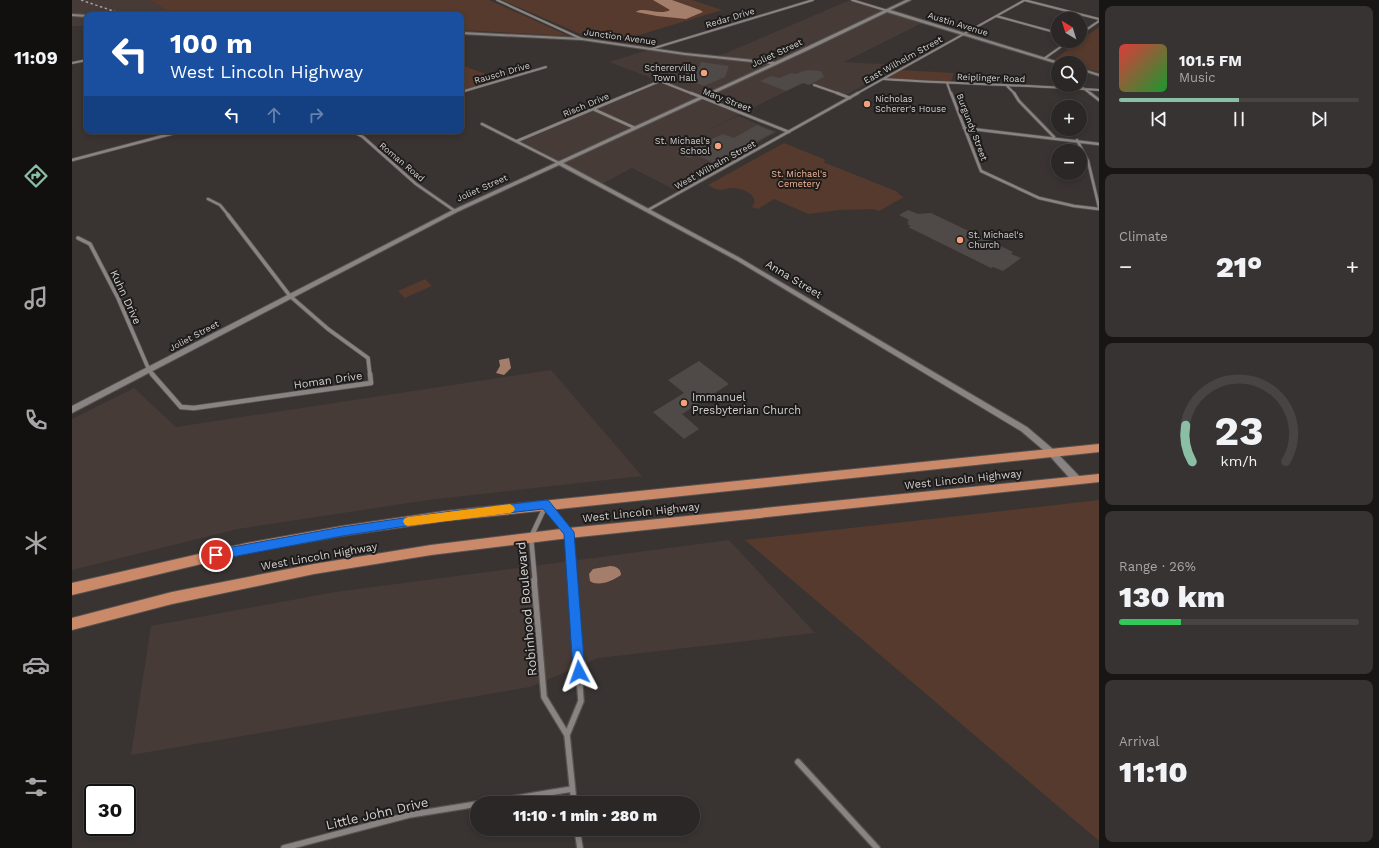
<!DOCTYPE html>
<html lang="en">
<head>
<meta charset="utf-8">
<style>
  :root { --surface:#2b2726; --page:#373332; --text:#f1f3f6; --muted:#a6a5a7; --line:#474443; --accent:#8abfa5 }
  body { margin:0; font-family:"Work Sans",sans-serif; background:var(--page); color:var(--text); height:100vh; display:flex; flex-direction:column; font-size:15px; white-space:nowrap }
  * { box-sizing:border-box; margin:0 }
  p { font-size:13px; color:var(--muted) }
  .icon { flex:none; width:22px; height:22px; fill:none; stroke:currentColor; stroke-width:2; stroke-linecap:round; stroke-linejoin:round }
  .map { position:relative; flex:1; overflow:hidden }
  .side { display:flex; flex-direction:column; gap:6px; padding:6px; background:#181515; width:280px }
  .side>* { flex:none }
  .guide { position:absolute; left:12px; top:12px; width:380px; height:122px; border-radius:8px; box-shadow:0 2px 6px #0003,0 0 0 1px var(--line); background:#1a4fa0; color:#fff; overflow:hidden }
  .needle { width:26px; rotate:322deg }
  .controls { position:absolute; left:979px; top:12px; display:grid; gap:8px }
  .controls a { display:grid; place-items:center; width:36px; height:36px; border-radius:50%; background:var(--surface); box-shadow:0 2px 6px #0003,0 0 0 1px var(--line); font-size:20px }
  .speed { position:absolute; left:12px; top:784px; display:flex; gap:8px; font-size:20px; font-weight:700; text-align:center }
  .speed>* { display:grid; place-content:center; width:52px; height:52px; border-radius:50%; background:var(--surface); box-shadow:0 2px 6px #0003,0 0 0 1px var(--line); line-height:1 }
  .speed .limit { border:2px solid #111; border-radius:6px; background:#fff; color:#111 }
  .pin { position:absolute; display:grid; place-items:center; width:34px; height:34px; color:#fff; margin:-17px; border:2px solid #fff; border-radius:50%; box-shadow:0 1px 4px #0007 }
  .me { position:absolute; width:44px; margin:-22px; rotate:356deg; stroke-linejoin:round; filter:drop-shadow(0 0 3px #0008) }
  .turn { display:flex; align-items:center; gap:14px; height:84px; padding:0 20px; font-size:18px }
  .turn .icon { width:52px; height:52px; stroke-width:2.5 }
  .turn b { display:block; font-size:28px; line-height:34px }
  .lanes { display:flex; align-items:center; height:38px; padding:0 20px; background:#0003; justify-content:center; gap:20px; direction:ltr }
  .lanes .off { opacity:.35 }
  .big { font-size:30px; font-weight:800; line-height:1.1 }
  .side .tile { flex:1; display:flex; flex-direction:column; justify-content:center; gap:6px; min-width:0; padding:0 14px; border-radius:8px; background:var(--page) }
  .side .dial { align-items:center; gap:0 }
  .dial svg { height:104px; overflow:visible; fill:none; stroke:var(--line); stroke-width:7; stroke-linecap:round; text-anchor:middle }
  .dial text { fill:var(--text); stroke:none }
  .song { display:flex; align-items:center; gap:12px }
  .cover { width:48px; height:48px; border-radius:6px; background:linear-gradient(135deg,hsl(0 70% 55%),hsl(130 70% 35%)) }
  .played { height:4px; border-radius:2px; background:linear-gradient(90deg,var(--accent) 50%,var(--line) 50%) }
  .keys { display:flex; justify-content:space-around; direction:ltr }
  .heat { display:flex; justify-content:space-between; align-items:center; font-size:22px; direction:ltr }
  .charge { height:6px; border-radius:3px; background:linear-gradient(90deg,#34c759 26%,var(--line) 0) }
  .trip { position:absolute; left:398px; top:796px; width:230px; height:40px; border-radius:20px; background:var(--surface); box-shadow:0 2px 6px #0003,0 0 0 1px var(--line); font-weight:800; line-height:40px; text-align:center }
  main { display:flex; flex:1; min-height:0 }
  .tabs { display:flex; flex-direction:column; width:72px; justify-content:space-around; align-items:center; background:#11100f; color:var(--muted) }
  .tabs .icon { width:28px; height:28px }
  .tabs .active { color:var(--accent) }
  .tabs b { font-size:18px; color:var(--text) }
  .map>svg:first-child { display:block }
  .built { fill:#463b36 }
  .green { fill:#553a2d }
  .water { fill:#a57d6b }
  .building { fill:#4f4a47 }
  .lines { fill:none; stroke-linecap:round; stroke-linejoin:round }
  .street-far4-casing { stroke:#565250; stroke-width:3 }
  .street-far3-casing { stroke:#565250; stroke-width:4 }
  .street-far2-casing { stroke:#565250; stroke-width:5 }
  .street-far1-casing { stroke:#565250; stroke-width:6 }
  .street-casing { stroke:#565250; stroke-width:8 }
  .secondary-casing { stroke:#565250; stroke-width:2 }
  .primary-casing { stroke:#565250; stroke-width:2 }
  .street-far4 { stroke:#898381; stroke-width:2 }
  .street-far3 { stroke:#898381; stroke-width:2.5 }
  .street-far2 { stroke:#898381; stroke-width:3.5 }
  .street-far1 { stroke:#898381; stroke-width:4.5 }
  .street { stroke:#898381; stroke-width:5.5 }
  .secondary { fill:#898381; fill-rule:evenodd }
  .primary { fill:#ca8a6a; fill-rule:evenodd }
  .rail { stroke:#a39f9e; stroke-width:1.5; stroke-dasharray:2.5 2.5; stroke-linecap:butt }
  .route { fill:#1a73e8; stroke:#114b97 }
  .slow { fill:#f59e0b }
  .poi-dot { fill:#f1a17c; stroke:#1e1c1b; stroke-width:1.5 }
  .labels { text-anchor:middle; stroke-width:4; stroke-linejoin:round; paint-order:stroke }
  .far-street-label { font-size:9px; fill:#d3d0cf; stroke:#1e1c1b }
  .far-poi-label { font-size:9px; fill:#d3d0cf; stroke:#1e1c1b; text-anchor:end }
  .far-park-label { font-size:9px; fill:#f8b798; stroke:#1e1c1b }
  .street-label { font-size:11px; fill:#d3d0cf; stroke:#1e1c1b }
  .poi-label { font-size:11px; fill:#d3d0cf; stroke:#1e1c1b; text-anchor:start }
  .near-street-label { font-size:13px; fill:#d3d0cf; stroke:#1e1c1b }
</style>
</head>
<body>
<main>
<nav class="tabs">
<b>11:09</b>
<svg class="icon active" aria-label="directions" viewBox="0 0 24 24"><path d="M12 3l9 9-9 9-9-9zM9 14v-3h6M13 9l2 2-2 2"/></svg>
<svg class="icon" aria-label="music" viewBox="0 0 24 24"><path d="M9 18V5l10-2v13"/><circle cx="6" cy="18" r="3"/><circle cx="16" cy="16" r="3"/></svg>
<svg class="icon" aria-label="phone" viewBox="0 0 24 24"><path d="M5 4h4l2 5-3 2q2 4 5 5l2-3 5 2v4C11 20 4 13 5 4z"/></svg>
<svg class="icon" aria-label="climate" viewBox="0 0 24 24"><path d="M12 3v18M4 7l16 10M4 17L20 7"/></svg>
<svg class="icon" aria-label="car" viewBox="0 0 24 24"><path d="M5 17H2v-5l4-1 3-4h7l3 4 3 1v5h-3M9 17h6M6 11h13"/><circle cx="7" cy="17" r="2"/><circle cx="17" cy="17" r="2"/></svg>
<svg class="icon" aria-label="filters" viewBox="0 0 24 24"><path d="M4 7h16M4 17h16"/><circle cx="9" cy="7" r="2"/><circle cx="15" cy="17" r="2"/></svg>
</nav>
<div class="map">
<svg width="1027" height="848" viewBox="0 0 1027 848">
  <rect width="100%" height="100%" fill="#393432"/>
  <path class="built" d="M 0,0 L 78,0 L 101,15 L 15,15 L 15,26 L 0,26 Z
    M 778,0 L 852,22 L 772,62 L 829,65 L 772,96 L 733,82 L 634,131 L 666,116 L 705,132 L 601,189 L 560,168 L 528,185 L 445,141 L 587,81 L 537,62 L 579,49 L 645,57 Z
    M 479,370 L 570,476 L 356,500 L 166,529 L 0,570 L 0,419 L 62,388 L 104,427 Z
    M 657,540 L 743,633 L 526,658 L 458,687 L 59,755 L 79,626 L 263,592 Z"/>
  <path class="green" d="M 78,0 L 417,0 L 497,36 L 389,30 L 389,15 L 101,15 Z
    M 430,0 L 620,0 L 650,10 L 557,38 L 576,47 L 513,36 Z
    M 1027,27 L 1027,72 L 1008,67 L 1008,63 L 996,63 L 983,59 Z
    M 389,65 L 431,80 L 389,91 Z
    M 828,70 L 882,73 L 878,84 L 811,79 Z
    M 712,143 L 754,160 L 751,162 L 826,192 L 825,193 L 832,197 L 807,211 L 801,209 L 767,210 L 736,214 L 702,199 L 686,209 L 680,207 C 689,195 670,188 660,188 C 656,188 652,190 648,190 C 644,190 640,187 636,185 Z
    M 353,279 L 360,286 L 333,298 L 326,291 Z
    M 1027,500 L 1027,841 L 673,540 Z"/>
  <path class="water" d="M 581,0 L 600,0 L 628,10 L 631,12 L 614,19 L 585,16 L 564,12 C 570,6 588,16 598,10 Z
    M 437,358 L 439,368 L 432,375 L 424,373 L 428,366 L 427,360 Z
    M 538,566 C 544,566 549,569 549,575 C 541,581 526,587 518,581 L 517,574 L 521,569 Z"/>
  <path class="building" d="M 629,62 L 657,66 L 653,77 L 632,86 L 605,76 L 627,67 Z
    M 738,70 L 749,71 L 752,77 L 737,85 L 731,83 L 714,91 L 688,81 L 699,76 L 707,78 L 720,73 L 724,74 L 731,71 Z
    M 685,125 L 702,132 L 644,164 L 624,155 L 617,158 L 604,152 L 631,138 L 637,140 L 651,134 L 662,138 Z
    M 836,210 L 846,214 L 859,213 L 941,252 L 939,254 L 949,258 L 931,271 L 921,267 L 919,268 L 836,227 L 839,226 L 835,224 L 837,223 L 835,222 L 837,220 L 827,215 Z
    M 627,361 L 657,384 L 610,414 L 627,429 L 612,439 L 581,412 L 612,393 L 596,380 Z"/>
  <g class="lines">
    <defs>
      <path id="street-far4" d="M 425,0 L 510,39
        M 780,0 L 816,11
        M 952,0 L 1027,19
        M 924,16 L 986,33
        M 1008,34 L 1027,21
        M 579,49 L 741,0
        M 973,58 L 997,41
        M 0,63 L 15,60
        M 812,79 C 884,84 955,85 1027,90
        M 875,83 L 879,94
        M 742,85 L 768,94
        M 934,85 L 943,94
        M 1011,88 L 1019,94
        M 389,92 L 474,67
        M 557,94 L 588,81 L 621,94
        M 784,94 L 953,0"/>
      <path id="street-far3" d="M 619,93 L 717,132
        M 765,93 L 778,98
        M 879,93 L 909,171 L 967,198 L 1002,206 L 1027,209
        M 942,93 L 947,101 L 982,137
        M 1018,93 L 1027,100
        M 521,109 L 563,128
        M 410,124 L 487,163
        M 892,128 L 1027,144
        M 265,131 L 282,132 L 291,137 L 344,184 L 383,211
        M 1005,140 L 1016,161 L 1027,207
        M 445,141 L 559,93
        M 0,160 L 110,131
        M 136,199 L 148,205 L 157,216
        M 576,210 L 786,93"/>
      <path id="street-far2" d="M 156,215 L 218,296 L 256,329 L 296,358 L 298,375
        M 6,238 L 18,244 L 46,298 L 77,370 L 81,375"/>
      <path id="street-far1" d="M 80,374 L 109,407 L 122,408 L 299,383 L 298,374
        M 463,581 L 459,537 L 474,505 L 497,533 L 500,581"/>
      <path id="street" d="M 462,580 L 472,697 L 495,735
        M 495,735 L 502,803
        M 495,735 L 509,701 L 500,580
        M 726,762 L 805,848
        M 415,803 L 500,789
        M 505,829 L 508,848
        M 212,848 L 337,815 L 405,804"/>
      <path id="secondary" d="M 834,0 L 839,0 L 818,10 L 990,63 L 986,64 L 815,12 L 734,51 L 491,163 L 668,258 L 955,427 L 982,450 L 1008,477 L 1009,480 L 1008,483 L 1005,484 L 1002,483 L 976,454 L 949,431 L 664,260 L 487,165 L 385,212 L 0,413 L 0,406 L 381,210 L 699,64 L 613,55 L 510,40 L 389,34 L 389,32 L 510,38 L 613,53 L 703,62 Z
        M 0,14 L 15,15 L 15,17 L 0,16 Z
        M 1008,68 L 1027,74 L 1027,76 L 1008,70 Z"/>
      <path id="primary" d="M 1027,444 L 1027,452 L 373,521 L 270,536 L 175,553 L 0,595 L 0,583 L 175,543 L 270,526 L 373,511 Z
        M 1027,474 L 1027,482 L 497,538 L 359,555 L 242,574 L 100,604 L 0,630 L 0,618 L 100,592 L 242,564 L 359,545 L 497,528 Z"/>
    </defs>
    <use href="#street-far4" class="street-far4-casing"/>
    <use href="#street-far3" class="street-far3-casing"/>
    <use href="#street-far2" class="street-far2-casing"/>
    <use href="#street-far1" class="street-far1-casing"/>
    <use href="#street" class="street-casing"/>
    <use href="#secondary" class="secondary-casing"/>
    <use href="#primary" class="primary-casing"/>
    <use href="#street-far4" class="street-far4"/>
    <use href="#street-far3" class="street-far3"/>
    <use href="#street-far2" class="street-far2"/>
    <use href="#street-far1" class="street-far1"/>
    <use href="#street" class="street"/>
    <use href="#secondary" class="secondary"/>
    <use href="#primary" class="primary"/>
    <path class="rail" d="M 9,0 L 53,15"/>
  </g>
  <path class="route" d="M 474,500 L 477,501 L 502,532 L 513,672 L 511,677 L 507,678 L 503,677 L 501,672 L 492,534 L 471,509 L 373,520 L 270,536 L 144,560 L 140,559 L 139,555 L 140,552 L 144,550 L 270,527 L 373,512 Z"/>
  <path class="slow" d="M 438,504 L 441,506 L 443,509 L 441,512 L 438,513 L 336,526 L 333,525 L 331,521 L 333,518 L 336,517 Z"/>
  <g class="poi-dot">
    <circle cx="632" cy="73" r="4"/>
    <circle cx="795" cy="104" r="4"/>
    <circle cx="646" cy="146" r="4"/>
    <circle cx="888" cy="240" r="4"/>
    <circle cx="612" cy="403" r="4"/>
  </g>
  <g class="labels">
    <g class="far-street-label">
      <text transform="translate(658 18) rotate(-17)" y="3">Redar Drive</text>
      <text transform="translate(886 24) rotate(17)" y="3">Austin Avenue</text>
      <text transform="translate(548 37) rotate(8)" y="3">Junction Avenue</text>
      <text transform="translate(705 53) rotate(-25)" y="3">Joliet Street</text>
      <text transform="translate(831 60) rotate(-29)" y="3">East Wilhelm Street</text>
      <text transform="translate(430 73) rotate(-16)" y="3">Rausch Drive</text>
      <text transform="translate(919 78) rotate(2)" y="3">Reiplinger Road</text>
      <text transform="translate(655 100) rotate(21)" y="3">Mary Street</text>
      <text transform="translate(514 105) rotate(-23)" y="3">Risch Drive</text>
      <text transform="translate(900 127) rotate(69)" y="3">Burgundy Street</text>
      <text transform="translate(330 162) rotate(40)" y="3">Roman Road</text>
      <text transform="translate(643 165) rotate(-29)" y="3">West Wilhelm Street</text>
      <text transform="translate(410 188) rotate(-24)" y="3">Joliet Street</text>
      <text transform="translate(122 336) rotate(-28)" y="3">Joliet Street</text>
    </g>
    <g class="far-poi-label">
      <text x="624" y="71">Schererville<tspan x="624" dy="10">Town Hall</tspan></text>
      <text x="803" y="102" text-anchor="start">Nicholas<tspan x="803" dy="10">Scherer's House</tspan></text>
      <text x="638" y="144">St. Michael's<tspan x="638" dy="10">School</tspan></text>
      <text x="896" y="238" text-anchor="start">St. Michael's<tspan x="896" dy="10">Church</tspan></text>
    </g>
    <g class="far-park-label">
      <text x="727" y="177">St. Michael's<tspan x="727" dy="10">Cemetery</tspan></text>
    </g>
    <g class="street-label">
      <text transform="translate(722 279) rotate(31)" y="4">Anna Street</text>
      <text transform="translate(54 297) rotate(65)" y="4">Kuhn Drive</text>
      <text transform="translate(256 380) rotate(-8)" y="4">Homan Drive</text>
      <text transform="translate(891 479) rotate(-6)" y="4">West Lincoln Highway</text>
      <text transform="translate(569 512) rotate(-6)" y="4">West Lincoln Highway</text>
      <text transform="translate(247 556) rotate(-10)" y="4">West Lincoln Highway</text>
    </g>
    <g class="poi-label">
      <text x="620" y="401">Immanuel<tspan x="620" dy="13">Presbyterian Church</tspan></text>
    </g>
    <g class="near-street-label">
      <text transform="translate(454 609) rotate(-95)" y="5">Robinhood Boulevard</text>
      <text transform="translate(305 813) rotate(-13)" y="5">Little John Drive</text>
    </g>
  </g>
</svg>
<div class="controls">
<a><svg class="needle" viewBox="-14 -14 28 28"><path d="M0-13l5 13h-10z" fill="#e53935"/><path d="M0 13l5-13h-10z" fill="#a6a5a7"/></svg></a>
<a><svg class="icon" aria-label="search" viewBox="0 0 24 24"><circle cx="10" cy="10" r="6"/><path d="M15 15l6 6"/></svg></a>
<a>+</a>
<a>−</a>
</div>
<div class="speed"><div class="limit">30</div></div>
<div class="pin" style="left:144px;top:555px;background:#d93025"><svg class="icon" aria-label="arrive" viewBox="0 0 24 24"><path d="M6 21V4h12l-3 4 3 4H6"/></svg></div>
<svg class="me" style="left:507px;top:672px" viewBox="-20 -20 40 40"><path d="M0-17L14 15 0 8-14 15z" fill="#1a73e8" stroke="#fff" stroke-width="4"/></svg>
<div class="trip">11:10 · 1 min · 280 m</div>
<div class="guide">
<div class="turn"><svg class="icon" aria-label="left" viewBox="0 0 24 24"><path d="M17 20v-9H6M10 6l-5 5 5 5"/></svg><div><b>100 m</b>West Lincoln Highway</div></div>
<div class="lanes"><svg class="icon" aria-label="left" viewBox="0 0 24 24"><path d="M17 20v-9H6M10 6l-5 5 5 5"/></svg><svg class="icon off" aria-label="ahead" viewBox="0 0 24 24"><path d="M12 20V5M6 11l6-6 6 6"/></svg><svg class="icon off" aria-label="right" viewBox="0 0 24 24"><path d="M7 20v-9h11M14 6l5 5-5 5"/></svg></div>
</div>
</div>
<section class="side">
<div class="tile">
<div class="song"><i class="cover"></i><div><b>101.5 FM</b><p>Music</p></div></div>
<div class="played"></div>
<div class="keys"><svg class="icon" aria-label="previous" viewBox="0 0 24 24"><path d="M18 5L8 12l10 7zM5 5v14"/></svg><svg class="icon" aria-label="pause" viewBox="0 0 24 24"><path d="M8 5v14M16 5v14"/></svg><svg class="icon" aria-label="next" viewBox="0 0 24 24"><path d="M6 5l10 7-10 7zM19 5v14"/></svg></div>
</div>
<div class="tile"><p>Climate</p>
<div class="heat"><a>−</a><b class="big">21°</b><a>+</a></div>
</div>
<div class="tile dial"><svg viewBox="0 0 100 80">
<path d="M14 69A42 42 0 1 1 86 69"/>
<path d="M14 69A42 42 0 0 1 9 41" stroke="#8abfa5"/>
<text x="50" y="56" font-size="32" font-weight="700">23</text>
<text x="50" y="72" font-size="11">km/h</text>
</svg></div>
<div class="tile"><p>Range · 26%</p><b class="big">130 km</b><div class="charge"></div></div>
<div class="tile"><p>Arrival</p><b class="big">11:10</b></div>
</section>
</main>
</body>
</html>
